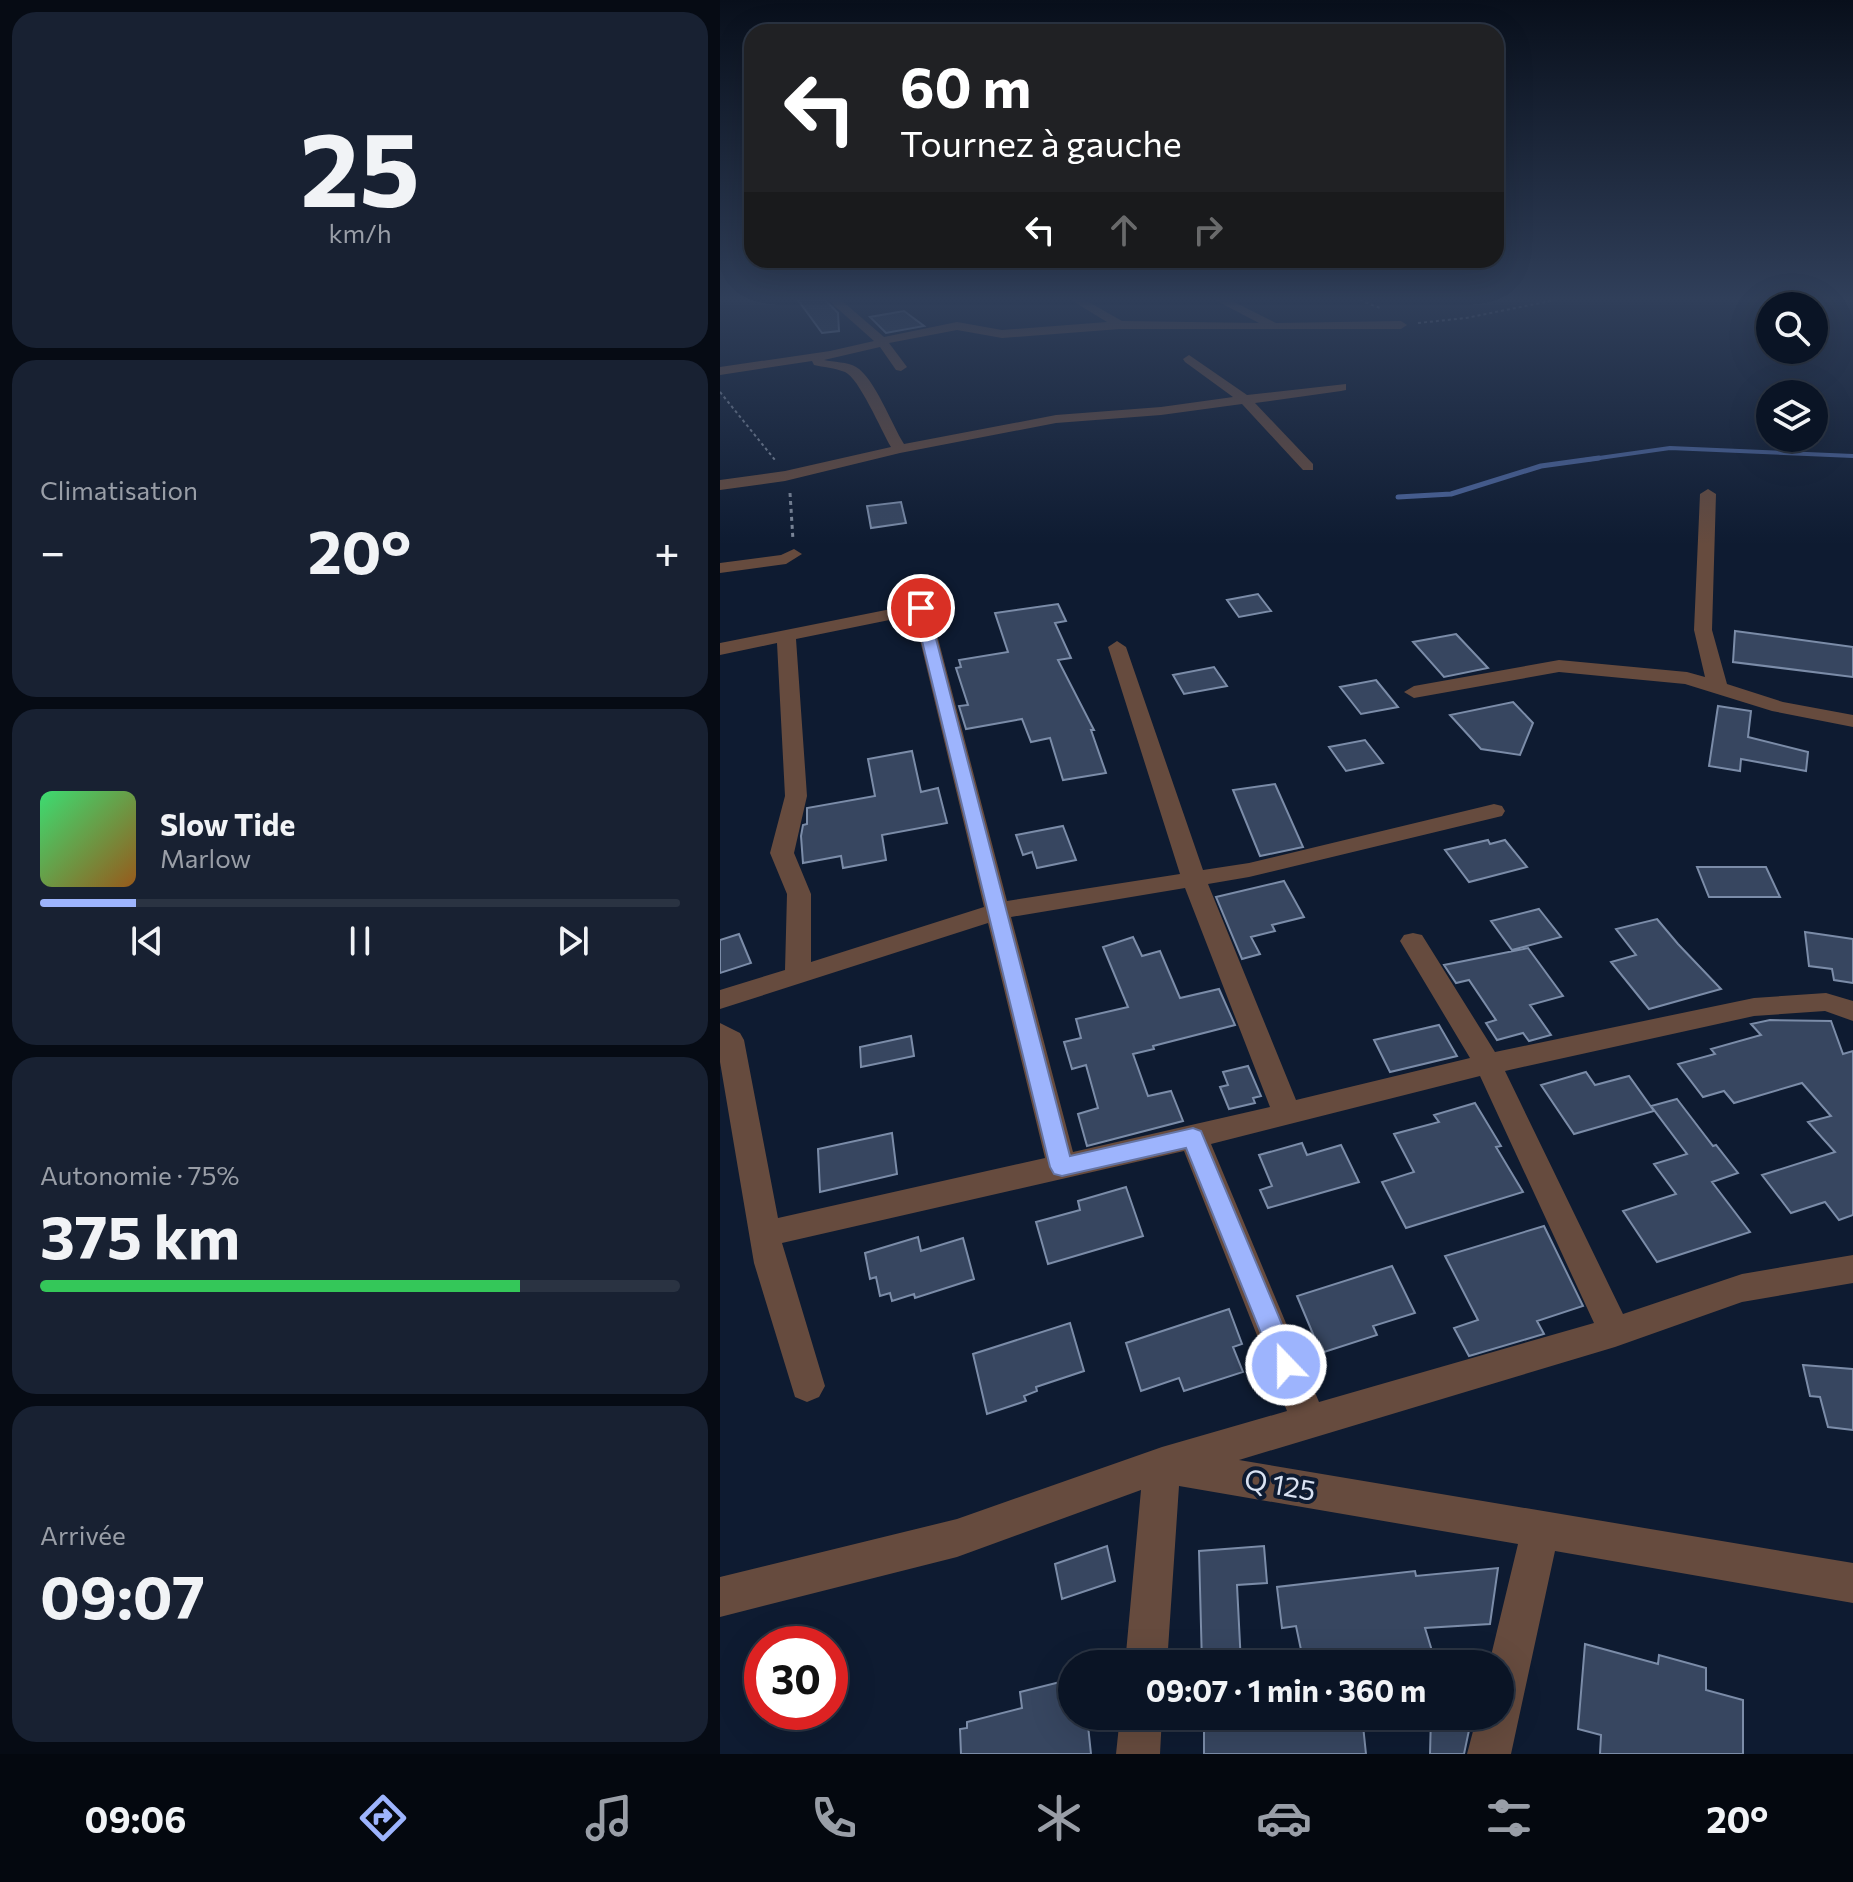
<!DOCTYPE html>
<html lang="fr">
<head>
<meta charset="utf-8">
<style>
  :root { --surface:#0a1425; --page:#182132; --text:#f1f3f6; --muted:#999ea7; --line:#2a3342; --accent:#9db4fd }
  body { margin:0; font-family:Commissioner,sans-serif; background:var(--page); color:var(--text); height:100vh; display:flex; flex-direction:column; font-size:30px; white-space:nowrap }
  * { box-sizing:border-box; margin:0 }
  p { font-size:26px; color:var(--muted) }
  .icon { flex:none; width:44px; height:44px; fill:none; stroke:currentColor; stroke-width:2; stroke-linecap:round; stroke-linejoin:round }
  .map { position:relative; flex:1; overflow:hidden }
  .side { display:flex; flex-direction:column; gap:12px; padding:12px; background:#060b14; width:720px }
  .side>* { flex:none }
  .banner { position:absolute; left:24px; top:24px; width:760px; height:244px; border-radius:24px; box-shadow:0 8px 32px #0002,0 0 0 2px var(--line); background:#202124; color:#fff; overflow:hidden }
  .controls { position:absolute; left:1036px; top:292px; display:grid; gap:16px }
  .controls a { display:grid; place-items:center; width:72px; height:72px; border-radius:50%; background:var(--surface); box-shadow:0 8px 32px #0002,0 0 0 2px var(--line); font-size:40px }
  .speed { position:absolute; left:24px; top:1626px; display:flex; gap:16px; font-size:40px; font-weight:700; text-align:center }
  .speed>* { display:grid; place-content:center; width:104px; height:104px; border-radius:50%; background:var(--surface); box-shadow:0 8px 32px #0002,0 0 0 2px var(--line); line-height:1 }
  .speed .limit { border:12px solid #d22; background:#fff; color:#111 }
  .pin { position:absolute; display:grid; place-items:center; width:68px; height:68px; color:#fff; margin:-34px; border:4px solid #fff; border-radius:50%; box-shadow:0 2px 8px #0007 }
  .me { position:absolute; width:88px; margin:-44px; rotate:338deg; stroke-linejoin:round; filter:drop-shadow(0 0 6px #0008) }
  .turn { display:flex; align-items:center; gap:28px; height:168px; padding:0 24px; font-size:36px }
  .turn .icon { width:104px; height:104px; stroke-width:2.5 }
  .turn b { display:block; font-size:56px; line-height:68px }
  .lanes { display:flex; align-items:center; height:76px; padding:0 24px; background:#0003; justify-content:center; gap:40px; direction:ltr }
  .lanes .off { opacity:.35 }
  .big { font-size:60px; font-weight:700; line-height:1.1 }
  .side .widget { flex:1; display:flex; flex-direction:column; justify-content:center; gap:12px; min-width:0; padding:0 28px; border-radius:24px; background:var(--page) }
  .side .dial { align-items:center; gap:0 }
  .dial b { font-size:104px; line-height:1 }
  .song { display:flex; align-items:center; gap:24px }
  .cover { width:96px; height:96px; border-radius:12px; background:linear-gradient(135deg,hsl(140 70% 55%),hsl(30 70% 35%)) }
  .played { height:8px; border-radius:4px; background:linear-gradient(90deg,var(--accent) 15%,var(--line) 15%) }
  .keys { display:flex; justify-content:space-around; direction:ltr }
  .heat { display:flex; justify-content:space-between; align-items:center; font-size:44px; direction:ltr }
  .charge { height:12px; border-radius:6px; background:linear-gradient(90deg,#34c759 75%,var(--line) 0) }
  .trip { position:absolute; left:338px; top:1650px; width:456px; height:80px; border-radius:40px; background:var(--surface); box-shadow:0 8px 32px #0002,0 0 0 2px var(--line); font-weight:700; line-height:80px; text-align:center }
  .menu { display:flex; height:128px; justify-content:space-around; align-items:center; background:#04080f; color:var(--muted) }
  .menu .icon { width:56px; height:56px }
  .menu .active { color:var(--accent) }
  .menu b { font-size:36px; color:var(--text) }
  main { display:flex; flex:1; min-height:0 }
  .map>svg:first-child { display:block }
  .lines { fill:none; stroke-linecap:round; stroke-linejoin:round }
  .stream-far1 { stroke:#4a639a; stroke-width:4 }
  .stream { stroke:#4a639a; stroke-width:5 }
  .building { fill:#374660; stroke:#7b8ca8; stroke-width:2 }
  .path-far1 { stroke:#7d889a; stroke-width:2; stroke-dasharray:3 3; stroke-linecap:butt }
  .path { stroke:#7d889a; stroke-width:3; stroke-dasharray:4 4; stroke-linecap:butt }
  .minor { fill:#664b3e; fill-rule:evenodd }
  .route { fill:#9db4fd; stroke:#6675a4; stroke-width:2 }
  .labels { text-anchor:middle; stroke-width:8; stroke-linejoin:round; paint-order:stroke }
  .near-street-label { font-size:28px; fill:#d9e2f2; stroke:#0e1b31 }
</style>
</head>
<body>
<main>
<section class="side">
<div class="widget dial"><b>25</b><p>km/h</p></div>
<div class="widget"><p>Climatisation</p>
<div class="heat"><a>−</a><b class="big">20°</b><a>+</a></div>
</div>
<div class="widget">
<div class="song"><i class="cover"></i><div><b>Slow Tide</b><p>Marlow</p></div></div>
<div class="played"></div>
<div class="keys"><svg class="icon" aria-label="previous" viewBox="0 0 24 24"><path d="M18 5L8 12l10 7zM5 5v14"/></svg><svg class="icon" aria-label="pause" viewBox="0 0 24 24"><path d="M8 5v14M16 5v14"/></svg><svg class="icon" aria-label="next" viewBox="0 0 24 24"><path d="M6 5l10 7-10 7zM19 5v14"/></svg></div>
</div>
<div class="widget"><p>Autonomie · 75%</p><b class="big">375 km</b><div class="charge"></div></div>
<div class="widget"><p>Arrivée</p><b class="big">09:07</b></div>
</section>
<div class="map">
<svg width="1133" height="1754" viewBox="0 0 1133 1754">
  <rect width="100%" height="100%" fill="#0e1b31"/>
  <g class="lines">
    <path class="stream-far1" d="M 865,460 L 950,448 L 1133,456"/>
    <path class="stream" d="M 678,497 L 731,494 L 821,466 L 879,458"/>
  </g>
  <path class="building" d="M 78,300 L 105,300 L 118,313 L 119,331 L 102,333 Z
    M 184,311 L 204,326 L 166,333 L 150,317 Z
    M 181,502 L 186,523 L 151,528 L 147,506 Z
    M 538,594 L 551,611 L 519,617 L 507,600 Z
    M 338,604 L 346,621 L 335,623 L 351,658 L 338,660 L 374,730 L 371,730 L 386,773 L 343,780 L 330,738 L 311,742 L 302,719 L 246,729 L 239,706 L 248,705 L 236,668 L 241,667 L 239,660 L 288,652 L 275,613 Z
    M 1015,631 L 1133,647 L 1133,677 L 1013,662 Z
    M 736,634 L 768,668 L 724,677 L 693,642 Z
    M 494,667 L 507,686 L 464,694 L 453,675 Z
    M 656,680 L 678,707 L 641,714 L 620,687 Z
    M 793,702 L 813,723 L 800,755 L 761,749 L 730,715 Z
    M 998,706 L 1031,711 L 1028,737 L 1088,752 L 1086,771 L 1021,759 L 1020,771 L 989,766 Z
    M 645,740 L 663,763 L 626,771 L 609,747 Z
    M 192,751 L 201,792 L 218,788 L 227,823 L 162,835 L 166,860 L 123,868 L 121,856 L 83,863 L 81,836 L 83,825 L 87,824 L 87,808 L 155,796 L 148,759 Z
    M 555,784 L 583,847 L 540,856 L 513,790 Z
    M 343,826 L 356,860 L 317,868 L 312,852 L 303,855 L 296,835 Z
    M 768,840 L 770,844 L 785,840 L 807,867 L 749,882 L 725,850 Z
    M 977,867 L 1046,867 L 1060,897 L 989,897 Z
    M 564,881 L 584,917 L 552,925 L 555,931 L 531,937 L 540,954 L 522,959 L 496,897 Z
    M 819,909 L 841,937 L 792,950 L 771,921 Z
    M 937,919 L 958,944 L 1001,989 L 929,1009 L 891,962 L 916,955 L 896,929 Z
    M 1085,932 L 1133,939 L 1133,983 L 1114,980 L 1112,969 L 1089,966 Z
    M 19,934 L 31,963 L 0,973 L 0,940 Z
    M 413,937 L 422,956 L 440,951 L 460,998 L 499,989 L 515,1025 L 433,1046 L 434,1049 L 413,1054 L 428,1096 L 451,1091 L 463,1121 L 367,1146 L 358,1114 L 378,1108 L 366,1065 L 352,1069 L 344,1042 L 361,1038 L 356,1019 L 408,1007 L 383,947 Z
    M 808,948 L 843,996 L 810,1005 L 831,1035 L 809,1041 L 803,1033 L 777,1040 L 766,1023 L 776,1020 L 749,980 L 736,983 L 724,965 Z
    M 1050,1020 L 1111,1021 L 1123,1054 L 1133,1051 L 1133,1215 L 1119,1220 L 1105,1202 L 1071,1213 L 1042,1175 L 1115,1152 L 1088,1122 L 1111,1116 L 1082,1083 L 1014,1103 L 1004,1091 L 983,1097 L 958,1064 L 995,1054 L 991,1049 L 1041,1035 L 1031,1024 Z
    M 719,1025 L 737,1056 L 670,1072 L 654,1040 Z
    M 191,1036 L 194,1056 L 141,1067 L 140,1047 Z
    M 528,1066 L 541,1096 L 533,1098 L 535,1103 L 509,1109 L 500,1087 L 508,1085 L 503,1072 Z
    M 866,1072 L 875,1085 L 909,1076 L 934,1111 L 854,1134 L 821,1085 Z
    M 957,1099 L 993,1146 L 996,1145 L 1018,1173 L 992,1182 L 1030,1232 L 937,1262 L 903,1211 L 956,1194 L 934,1164 L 967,1154 L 931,1106 Z
    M 755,1103 L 781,1146 L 776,1147 L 803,1192 L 686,1228 L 662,1182 L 694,1172 L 674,1134 L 719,1122 L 714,1115 Z
    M 172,1133 L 177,1174 L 100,1192 L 98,1149 Z
    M 582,1143 L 587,1155 L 621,1145 L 639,1182 L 548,1208 L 540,1190 L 552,1186 L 539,1155 Z
    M 406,1187 L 423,1236 L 328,1264 L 316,1222 L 360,1210 L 358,1201 Z
    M 824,1226 L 863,1306 L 817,1321 L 824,1334 L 749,1356 L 734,1328 L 758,1320 L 725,1256 Z
    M 198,1237 L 201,1251 L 243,1238 L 254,1279 L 195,1298 L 194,1294 L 172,1301 L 170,1293 L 160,1296 L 156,1277 L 150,1279 L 145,1253 Z
    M 672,1266 L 695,1313 L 653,1326 L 657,1335 L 601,1353 L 577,1296 Z
    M 509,1309 L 522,1344 L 513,1347 L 523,1372 L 464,1391 L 459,1378 L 421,1391 L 406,1343 Z
    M 350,1323 L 364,1371 L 316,1387 L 317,1391 L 304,1396 L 306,1401 L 267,1414 L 253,1354 Z
    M 1083,1365 L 1133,1369 L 1133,1430 L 1108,1427 L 1100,1397 L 1090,1396 Z
    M 387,1546 L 395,1581 L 342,1599 L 335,1564 Z
    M 544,1546 L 547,1583 L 517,1585 L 521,1664 L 482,1664 L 479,1551 Z
    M 778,1568 L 770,1624 L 705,1628 L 716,1664 L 584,1664 L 576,1626 L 562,1628 L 557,1587 L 695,1571 L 696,1576 Z
    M 865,1644 L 938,1664 L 939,1655 L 986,1668 L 986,1690 L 1023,1700 L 1023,1754 L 880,1754 L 881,1735 L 858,1729 Z
    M 352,1679 L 352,1716 L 367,1716 L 371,1754 L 241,1754 L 240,1729 L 247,1728 L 247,1722 L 302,1708 L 300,1692 Z
    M 484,1716 L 524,1716 L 524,1722 L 592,1716 L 642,1716 L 646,1754 L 484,1754 Z
    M 711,1716 L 752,1716 L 744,1754 L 710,1754 Z"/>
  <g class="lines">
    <path class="path-far1" d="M 640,300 L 660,308
      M 1044,300 L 1057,306
      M 698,323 L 746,318 L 835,300
      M 1094,336 L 1100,346
      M 0,392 L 55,460"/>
    <path class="path" d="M 70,493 L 73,540"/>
    <path class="minor" d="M 108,300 L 121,300 L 164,337 L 237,322 L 282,330 L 387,322 L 351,300 L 365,300 L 402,321 L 539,323 L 495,300 L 510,300 L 556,323 L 681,321 L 687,325 L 681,329 L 400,329 L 282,338 L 237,330 L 169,343 L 187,367 L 181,371 L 176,370 L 160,347 L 104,360 C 113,362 128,362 136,367 C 154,377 172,425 184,444 L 336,415 L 441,407 L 513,397 L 465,362 L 463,359 L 469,355 L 527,395 L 626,384 L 626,390 L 621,391 L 535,403 L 593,464 L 593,470 L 583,470 L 522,404 L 441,415 L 336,423 L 180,453 L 65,481 L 0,490 L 0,480 L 65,471 L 171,447 C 161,430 139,378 125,372 C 115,368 103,367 94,365 L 92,361 L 0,375 L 0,367 L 110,351 L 154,341 Z
      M 988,489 L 996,494 L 992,630 L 1007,684 L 1063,702 L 1133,715 L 1133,727 L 1052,711 L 965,684 L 839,672 L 694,698 L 684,692 L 694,686 L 839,660 L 967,672 L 985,677 L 974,630 L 980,494 Z
      M 74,549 L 82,554 L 66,564 L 0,573 L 0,563 L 61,555 Z
      M 201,603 L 210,608 L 287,901 L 460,874 L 388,647 L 397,641 L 406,647 L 483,870 L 529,863 L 774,804 L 782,806 L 785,811 L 782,816 L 529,877 L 488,884 L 576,1100 L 750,1058 L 680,941 L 684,935 L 693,933 L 702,935 L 775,1052 L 1034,998 L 1106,993 L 1133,1001 L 1133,1021 L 1105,1011 L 1034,1016 L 785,1071 L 903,1314 L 1022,1274 L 1133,1255 L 1133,1283 L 1022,1302 L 895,1347 L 519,1460 L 1133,1563 L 1133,1603 L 835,1551 L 791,1754 L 747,1754 L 757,1716 L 780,1716 L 780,1664 L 769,1664 L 798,1544 L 459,1486 L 447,1664 L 405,1664 L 421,1490 L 237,1557 L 0,1617 L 0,1577 L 237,1519 L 442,1447 L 567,1411 L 464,1151 L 62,1243 L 105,1386 L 99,1397 L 87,1402 L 75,1397 L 34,1263 L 0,1062 L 0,1023 L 20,1033 L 24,1040 L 58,1218 L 325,1158 L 268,923 L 0,1009 L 0,990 L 65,970 L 67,894 L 50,853 L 65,796 L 57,643 L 0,655 L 0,643 ZM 194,615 L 264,907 L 91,962 L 91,894 L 74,853 L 87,796 L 76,639 ZM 465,888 L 550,1107 L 353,1152 L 291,917 ZM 760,1076 L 874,1323 L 599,1402 L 491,1144 Z
      M 400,1716 L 442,1716 L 440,1754 L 396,1754 Z"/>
  </g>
  <linearGradient id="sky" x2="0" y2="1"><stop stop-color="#080f1b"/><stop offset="0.55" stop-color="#303f5a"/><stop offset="1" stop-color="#303f5a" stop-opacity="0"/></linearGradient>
  <rect width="1133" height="545" fill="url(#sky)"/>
  <path class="route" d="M 201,604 L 208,608 L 350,1156 L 473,1128 L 481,1131 L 579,1365 L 575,1373 L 566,1377 L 557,1373 L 466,1148 L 342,1176 L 334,1174 L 330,1167 L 194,608 Z"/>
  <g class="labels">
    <g class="near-street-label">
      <text transform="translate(560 1485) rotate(10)" y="10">Q 125</text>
    </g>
  </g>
</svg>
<div class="controls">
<a><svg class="icon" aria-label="search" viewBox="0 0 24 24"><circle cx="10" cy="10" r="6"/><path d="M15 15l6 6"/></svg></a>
<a><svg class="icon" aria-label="layers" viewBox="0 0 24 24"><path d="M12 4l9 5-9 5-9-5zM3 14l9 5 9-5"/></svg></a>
</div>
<div class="speed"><div class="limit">30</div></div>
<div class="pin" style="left:201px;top:608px;background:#d93025"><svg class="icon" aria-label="arrive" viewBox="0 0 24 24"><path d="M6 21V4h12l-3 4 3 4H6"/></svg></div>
<svg class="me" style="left:566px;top:1365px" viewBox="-20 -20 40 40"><circle r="17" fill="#9db4fd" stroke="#fff" stroke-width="3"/><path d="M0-11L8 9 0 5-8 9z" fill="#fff"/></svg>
<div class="trip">09:07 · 1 min · 360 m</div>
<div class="banner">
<div class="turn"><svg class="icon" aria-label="left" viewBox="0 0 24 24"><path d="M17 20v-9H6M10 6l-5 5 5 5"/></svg><div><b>60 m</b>Tournez à gauche</div></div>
<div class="lanes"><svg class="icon" aria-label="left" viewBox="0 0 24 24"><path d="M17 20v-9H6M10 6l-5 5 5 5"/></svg><svg class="icon off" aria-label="ahead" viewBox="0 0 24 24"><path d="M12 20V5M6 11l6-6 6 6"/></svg><svg class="icon off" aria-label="right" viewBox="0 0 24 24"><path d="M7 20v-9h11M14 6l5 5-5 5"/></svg></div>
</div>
</div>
</main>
<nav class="menu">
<b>09:06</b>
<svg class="icon active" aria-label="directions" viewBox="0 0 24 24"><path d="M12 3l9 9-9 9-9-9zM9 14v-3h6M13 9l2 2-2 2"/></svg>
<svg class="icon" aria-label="music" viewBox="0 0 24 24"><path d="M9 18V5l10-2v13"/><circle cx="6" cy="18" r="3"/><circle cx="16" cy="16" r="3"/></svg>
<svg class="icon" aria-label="phone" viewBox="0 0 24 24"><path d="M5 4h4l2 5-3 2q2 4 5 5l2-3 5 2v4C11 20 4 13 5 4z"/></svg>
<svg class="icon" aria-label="climate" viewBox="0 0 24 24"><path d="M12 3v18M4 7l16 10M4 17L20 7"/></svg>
<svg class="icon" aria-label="car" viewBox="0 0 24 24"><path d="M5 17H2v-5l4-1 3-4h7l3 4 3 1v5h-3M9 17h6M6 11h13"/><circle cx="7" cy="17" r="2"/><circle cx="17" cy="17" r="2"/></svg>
<svg class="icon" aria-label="filters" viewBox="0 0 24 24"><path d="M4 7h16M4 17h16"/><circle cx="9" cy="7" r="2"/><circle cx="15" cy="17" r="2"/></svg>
<b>20°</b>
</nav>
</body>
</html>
